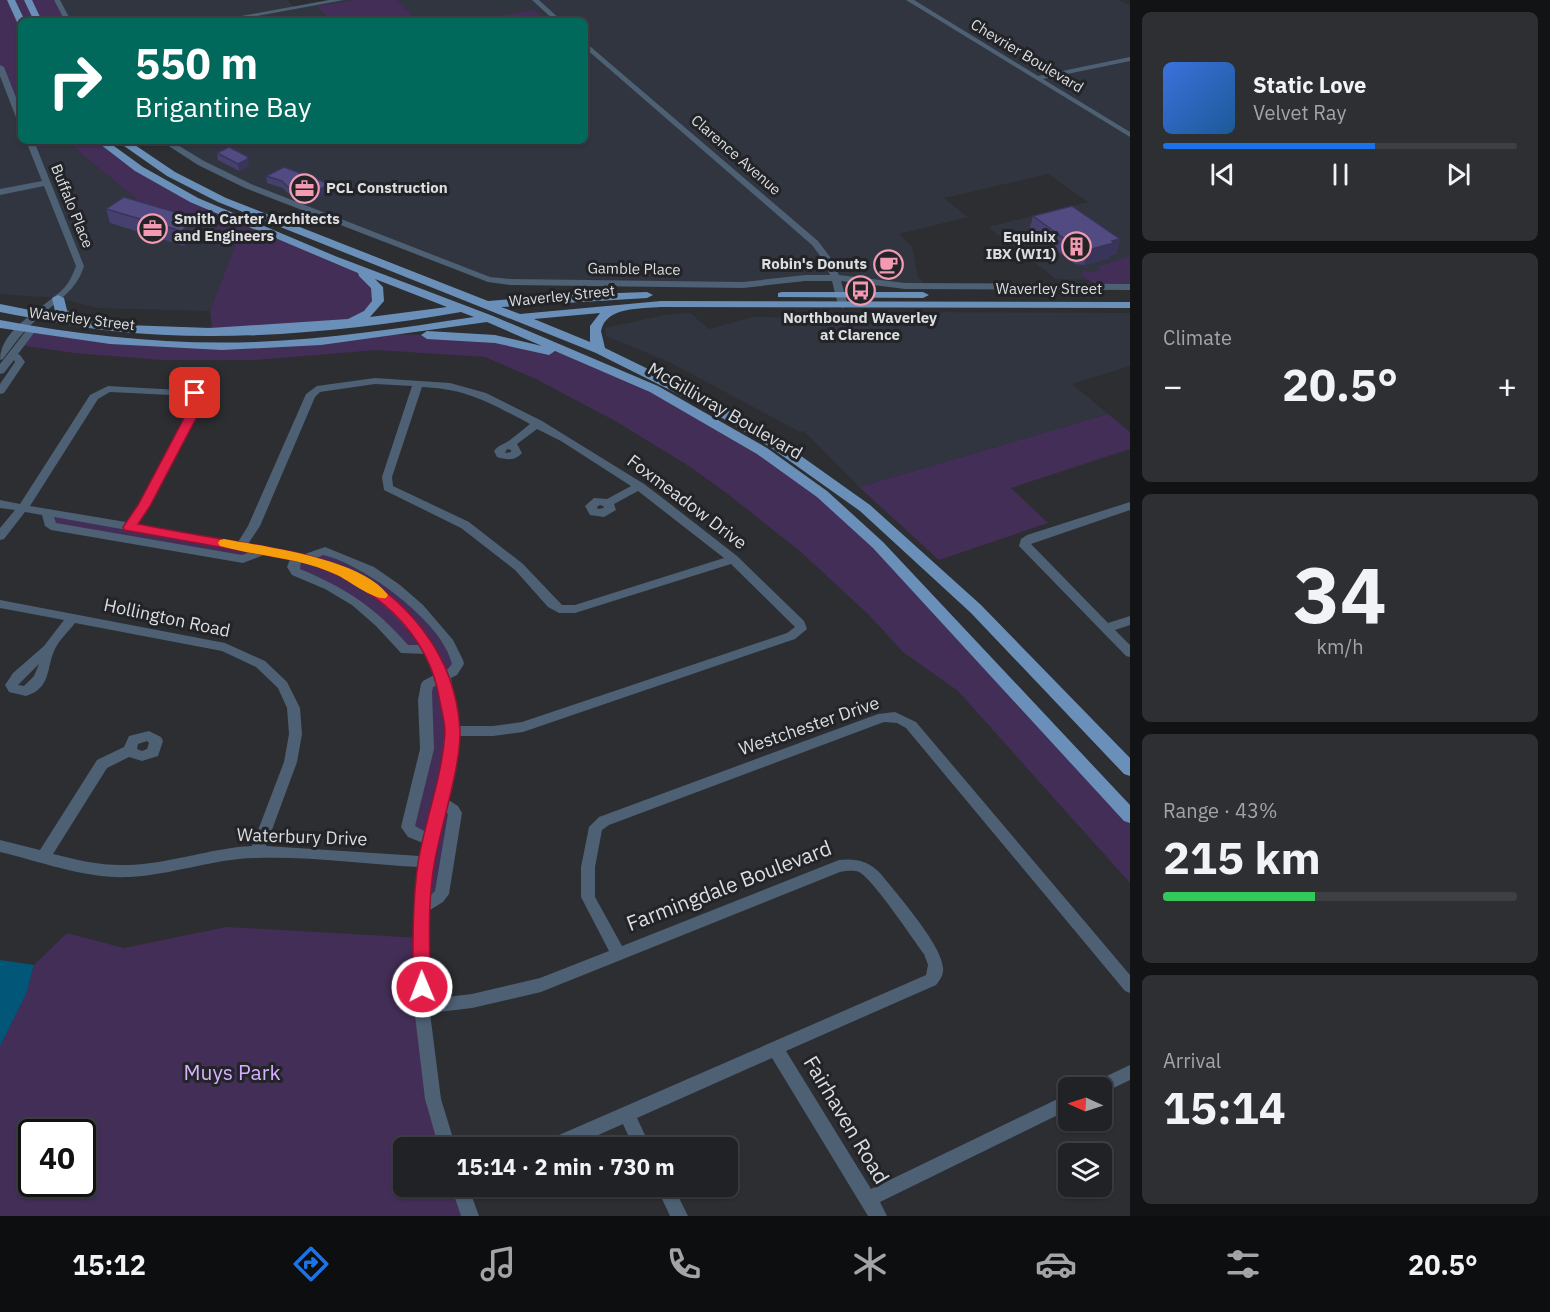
<!DOCTYPE html>
<html lang="en">
<head>
<meta charset="utf-8">
<style>
  :root { --surface:#212226; --page:#2d2f32; --text:#f1f3f6; --muted:#a2a4a7; --line:#3e3f43; --accent:#1a73e8 }
  body { margin:0; font-family:"IBM Plex Sans",sans-serif; background:var(--page); color:var(--text); height:100vh; display:flex; flex-direction:column; font-size:22px; white-space:nowrap }
  * { box-sizing:border-box; margin:0 }
  p { font-size:20px; color:var(--muted) }
  .icon { flex:none; width:33px; height:33px; fill:none; stroke:currentColor; stroke-width:2; stroke-linecap:round; stroke-linejoin:round }
  .map { position:relative; flex:1; overflow:hidden }
  .details { display:flex; flex-direction:column; gap:12px; padding:12px; background:#121315; width:420px }
  .details>* { flex:none }
  .guide { position:absolute; left:18px; top:18px; width:570px; height:126px; border-radius:9px; box-shadow:0 2px 4px #0004,0 0 0 2px var(--line); background:#00695c; color:#fff; overflow:hidden }
  .needle { width:39px; rotate:273deg }
  .buttons { position:absolute; left:1058px; top:1077px; display:grid; gap:12px }
  .buttons a { display:grid; place-items:center; width:54px; height:54px; border-radius:9px; background:var(--surface); box-shadow:0 2px 4px #0004,0 0 0 2px var(--line); font-size:30px }
  .speed { position:absolute; left:18px; top:1119px; display:flex; gap:12px; font-size:30px; font-weight:700; text-align:center }
  .speed>* { display:grid; place-content:center; width:78px; height:78px; border-radius:50%; background:var(--surface); box-shadow:0 2px 4px #0004,0 0 0 2px var(--line); line-height:1 }
  .speed .limit { border:3px solid #111; border-radius:9px; background:#fff; color:#111 }
  .pin { position:absolute; display:grid; place-items:center; width:51px; height:51px; color:#fff; margin:-26px; border-radius:12px; box-shadow:0 3px 9px #0006 }
  .me { position:absolute; width:66px; margin:-33px; rotate:359deg; stroke-linejoin:round; filter:drop-shadow(0 0 4px #0008) }
  .turn { display:flex; align-items:center; gap:21px; height:126px; padding:0 18px; font-size:27px }
  .turn .icon { width:78px; height:78px; stroke-width:2.5 }
  .turn b { display:block; font-size:42px; line-height:51px }
  .big { font-size:45px; font-weight:800; line-height:1.1 }
  .details .tile { flex:1; display:flex; flex-direction:column; justify-content:center; gap:9px; min-width:0; padding:0 21px; border-radius:9px; background:var(--page) }
  .details .dial { align-items:center; gap:0 }
  .dial b { font-size:78px; line-height:1 }
  .song { display:flex; align-items:center; gap:18px }
  .cover { width:72px; height:72px; border-radius:9px; background:linear-gradient(135deg,hsl(220 70% 55%),hsl(210 70% 35%)) }
  .played { height:6px; border-radius:3px; background:linear-gradient(90deg,var(--accent) 60%,var(--line) 60%) }
  .keys { display:flex; justify-content:space-around; direction:ltr }
  .heat { display:flex; justify-content:space-between; align-items:center; font-size:33px; direction:ltr }
  .charge { height:9px; border-radius:4px; background:linear-gradient(90deg,#34c759 43%,var(--line) 0) }
  .trip { position:absolute; left:393px; top:1137px; width:345px; height:60px; border-radius:9px; background:var(--surface); box-shadow:0 2px 4px #0004,0 0 0 2px var(--line); font-weight:800; line-height:60px; text-align:center }
  .tab-bar { display:flex; height:96px; justify-content:space-around; align-items:center; background:#0d0e0f; color:var(--muted) }
  .tab-bar .icon { width:42px; height:42px }
  .tab-bar .current { color:var(--accent) }
  .tab-bar b { font-size:27px; color:var(--text) }
  main { display:flex; flex:1; min-height:0 }
  .map>svg:first-child { display:block }
  .built { fill:#31353f }
  .green { fill:#432e57; fill-rule:evenodd }
  .water { fill:#025778 }
  .lines { fill:none; stroke-linecap:round; stroke-linejoin:round }
  .minor { fill:#4d6074; fill-rule:evenodd }
  .major { fill:#6a90b9; fill-rule:evenodd }
  .wall { fill:#46406f }
  .shaded-wall { fill:#39345a }
  .building { fill:#514b81; stroke:#39345a; stroke-width:1.5 }
  .route { fill:#e11d48; stroke:#92132f; stroke-width:1.5 }
  .slow { fill:#f59e0b }
  .labels { text-anchor:middle; stroke-width:6; stroke-linejoin:round; paint-order:stroke }
  .far-street-label { font-size:15px; fill:#dbdde0; stroke:#222428 }
  .far-poi-label { font-size:15px; font-weight:bold; fill:#dbdde0; stroke:#222428; text-anchor:start }
  .street-label { font-size:18px; fill:#dbdde0; stroke:#222428 }
  .near-street-label { font-size:21px; fill:#dbdde0; stroke:#222428 }
  .near-park-label { font-size:21px; fill:#d6afff; stroke:#222428 }
</style>
</head>
<body>
<main>
<div class="map">
<svg width="1130" height="1216" viewBox="0 0 1130 1216">
  <rect width="100%" height="100%" fill="#2c2e32"/>
  <path class="built" d="M 57,0 L 288,0 L 295,8 L 341,0 L 1119,0 L 1130,5 L 1130,268 L 1086,280 L 1056,279 L 988,227 L 1088,202 L 1048,174 L 944,198 L 968,217 L 899,234 L 912,247 L 918,277 L 927,285 L 836,278 L 743,285 L 488,279 L 265,193 L 165,141 L 585,141 L 585,21 L 68,21 Z
    M 0,67 L 21,120 L 21,141 L 67,142 L 140,202 L 212,229 L 235,247 L 210,311 L 97,308 L 58,298 L 0,294 Z
    M 915,312 L 1130,313 L 1130,366 L 1072,384 L 1108,414 L 859,487 L 804,431 L 800,432 L 669,362 L 606,336 L 605,328 L 664,315 L 690,313 L 709,329 L 753,317 L 921,318 Z"/>
  <path class="green" d="M 0,0 L 57,0 L 68,21 L 21,21 L 21,120 L 0,67 Z
    M 354,0 L 397,0 L 417,21 L 331,21 L 317,6 Z
    M 534,10 L 547,21 L 473,20 L 474,20 Z
    M 30,141 L 101,141 L 175,190 L 365,275 L 378,301 L 355,320 L 196,332 L 212,326 L 210,311 L 235,246 L 212,229 L 140,202 L 67,142 L 33,149 Z
    M 1130,256 L 1130,285 L 1094,284 L 1080,274 L 1085,270 L 1089,272 L 1100,270 L 1097,267 Z
    M 28,329 L 65,336 L 223,346 L 379,334 L 427,335 L 495,339 L 587,359 L 654,389 L 822,494 L 1130,816 L 1130,883 L 958,691 L 903,652 L 870,616 L 801,552 L 729,495 L 692,468 L 617,422 L 536,379 L 485,357 L 377,350 L 256,360 L 162,360 L 74,353 L 19,345 Z
    M 1108,414 L 1130,432 L 1130,449 L 1011,488 L 1048,523 L 939,560 L 859,487 Z
    M 47,512 L 264,551 L 251,557 L 51,526 Z
    M 324,554 C 386,579 421,606 456,663 L 444,677 L 452,731 L 440,801 L 453,810 L 444,887 L 422,907 L 430,840 L 413,833 L 421,775 L 425,693 L 443,677 L 430,649 L 413,651 L 370,611 L 296,572 L 296,557 Z
    M 226,927 L 421,938 L 422,1007 L 448,1147 L 404,1148 L 404,1186 L 459,1187 L 470,1216 L 0,1216 L 0,1046 L 26,994 L 34,965 L 67,933 L 124,948 ZM 32,1132 L 82,1132 L 82,1184 L 32,1184 Z"/>
  <path class="water" d="M 0,960 L 34,965 L 26,994 L 0,1046 Z"/>
  <g class="lines">
    <path class="minor" d="M 54,0 L 60,0 L 71,21 L 65,21 Z
      M 329,0 L 344,0 L 229,21 L 214,21 Z
      M 532,0 L 539,0 L 562,21 L 555,21 Z
      M 906,0 L 914,0 L 1038,76 L 1130,57 L 1130,61 L 1043,79 L 1130,132 L 1130,137 Z
      M 585,42 L 818,241 L 830,257 L 839,275 L 905,283 L 1130,284 L 1130,290 L 905,289 L 841,281 L 848,305 L 843,308 L 838,305 L 832,281 L 805,281 L 743,288 L 510,285 L 488,282 L 245,188 L 198,165 L 161,141 L 171,141 L 204,161 L 251,184 L 490,277 L 510,279 L 743,282 L 805,275 L 830,275 L 821,257 L 812,245 L 585,48 Z
      M 0,65 L 4,67 L 21,110 L 21,122 L 17,120 L 0,76 Z
      M 26,141 L 34,141 L 84,266 C 76,293 53,303 34,322 C 22,332 13,346 3,359 L 0,360 C 0,328 45,308 65,287 C 70,281 73,274 76,266 L 44,186 L 0,195 L 0,189 L 42,181 Z
      M 32,326 L 37,329 L 18,354 L 20,355 L 25,362 L 4,393 L 0,394 L 0,384 L 15,362 L 14,360 L 4,373 L 0,374 L 0,364 L 29,327 Z
      M 375,378 L 450,383 L 486,393 L 542,421 L 644,484 L 660,496 L 737,556 L 804,621 L 807,629 L 795,639 L 523,732 L 493,736 L 458,736 L 455,765 L 447,799 L 458,806 L 462,813 L 449,894 L 443,902 L 430,910 L 428,945 L 430,999 L 472,994 L 540,978 L 609,951 L 581,897 L 581,867 L 589,827 L 599,817 L 878,714 L 895,712 L 916,722 L 1130,975 L 1130,993 L 1125,991 L 906,728 L 897,723 L 884,722 L 609,825 L 602,830 L 595,867 L 595,897 L 622,946 L 839,860 C 856,858 869,861 881,874 C 896,893 943,946 943,968 C 944,974 940,980 936,985 L 786,1051 L 871,1189 L 1068,1094 L 1068,1110 L 880,1202 L 887,1216 L 868,1216 L 772,1058 L 637,1118 L 651,1148 L 634,1148 L 623,1124 L 569,1148 L 541,1148 L 543,1142 L 926,975 L 928,965 L 924,954 C 912,938 873,879 859,872 C 853,870 846,871 840,872 L 541,992 L 472,1008 L 430,1013 L 441,1099 L 456,1148 L 439,1148 L 425,1099 L 414,1007 L 415,907 L 419,867 C 364,864 309,856 255,858 C 212,859 172,875 129,877 C 86,879 42,862 0,852 L 0,840 L 40,850 L 97,760 L 124,747 L 129,736 L 149,731 L 161,737 L 163,741 L 158,756 L 142,761 L 129,757 L 107,768 L 53,854 C 77,860 102,866 127,865 C 170,864 210,848 252,846 L 284,762 L 289,734 L 287,708 L 278,688 L 256,667 L 222,651 L 75,623 C 69,631 59,640 55,649 C 46,667 52,688 26,696 L 9,692 L 5,685 L 13,673 L 44,646 L 64,620 L 0,608 L 0,600 L 225,643 L 265,661 L 287,682 L 300,708 L 302,734 L 297,762 L 266,846 L 420,856 L 423,843 L 408,837 L 401,827 L 420,749 L 418,700 L 421,684 L 423,681 L 436,674 L 426,654 L 401,653 L 376,626 L 352,605 L 325,589 L 292,575 L 287,567 L 290,559 L 266,554 L 243,563 L 51,530 L 45,526 L 42,515 L 25,512 L 4,539 L 0,540 L 0,528 L 15,510 L 0,508 L 0,500 L 20,504 L 90,395 L 108,386 L 198,391 L 204,399 L 202,405 L 150,506 L 137,524 L 238,542 L 248,526 L 306,394 L 317,386 ZM 375,384 L 412,386 L 382,477 L 384,490 L 461,528 L 515,570 L 548,607 L 559,613 L 575,613 L 731,564 L 795,627 L 787,633 L 522,722 L 493,726 L 458,726 L 451,678 L 457,675 L 464,664 L 463,660 L 453,640 L 423,605 L 400,585 L 374,567 L 325,547 L 305,554 L 248,544 L 260,526 L 315,397 L 320,392 ZM 422,387 C 468,389 490,403 530,424 C 523,430 516,435 510,440 C 504,445 499,444 494,451 L 497,457 C 507,460 515,461 522,453 L 517,444 L 537,429 L 561,441 L 631,486 L 607,499 L 594,498 L 585,506 L 590,515 L 604,517 L 616,510 L 614,504 L 638,491 L 724,558 L 575,605 L 562,605 L 523,564 L 469,522 L 393,486 L 392,477 ZM 110,392 L 191,396 L 194,399 L 139,505 L 126,522 L 30,506 L 98,399 ZM 507,449 L 511,450 L 511,452 L 505,453 ZM 600,505 L 603,506 L 604,508 L 598,509 L 597,507 ZM 54,517 L 251,552 L 242,555 L 56,523 ZM 323,555 C 363,564 443,622 452,664 L 447,670 C 419,615 375,577 317,558 ZM 301,561 C 351,572 389,605 420,645 L 408,645 C 376,608 346,588 300,569 ZM 39,664 L 34,676 L 24,686 L 18,685 ZM 439,684 L 445,731 L 441,765 L 426,832 L 415,826 L 434,749 L 432,692 L 433,687 ZM 147,741 L 149,743 L 147,749 L 142,751 L 137,749 L 138,744 ZM 444,811 L 448,814 L 435,891 L 431,895 L 433,862 Z
      M 1130,502 L 1130,510 L 1031,544 L 1108,623 L 1130,616 L 1130,625 L 1115,630 L 1130,645 L 1130,657 L 1126,656 L 1019,546 L 1021,539 L 1027,535 Z
      M 1130,1065 L 1130,1080 L 1101,1094 L 1101,1088 L 1090,1088 L 1092,1083 Z
      M 451,1186 L 468,1186 L 479,1216 L 461,1216 Z
      M 656,1186 L 673,1186 L 688,1216 L 670,1216 Z"/>
    <path class="major" d="M 7,0 L 15,0 L 25,21 L 21,21 L 21,25 L 17,22 Z
      M 24,0 L 32,0 L 42,21 L 34,21 Z
      M 96,141 L 107,141 L 143,167 L 198,198 L 335,256 L 493,316 L 658,386 L 767,448 L 827,491 L 883,542 L 1130,805 L 1130,823 L 1124,821 L 873,548 L 817,497 L 757,454 L 650,392 L 555,351 L 549,355 L 495,343 L 427,339 L 421,335 L 427,331 L 495,335 L 542,346 L 487,322 L 321,345 L 222,350 L 110,344 L 0,328 L 0,320 C 85,336 169,345 255,342 C 329,339 401,328 474,317 L 461,312 C 349,332 225,343 112,331 C 74,327 37,319 0,312 L 0,304 L 60,316 L 55,311 L 52,298 L 58,295 L 64,298 L 67,310 L 79,320 L 126,325 L 210,328 L 348,319 L 364,311 L 372,301 L 371,288 L 359,276 L 358,273 L 190,202 L 135,171 ZM 375,279 L 447,307 L 370,317 L 384,301 L 383,287 Z
      M 117,141 L 129,141 L 175,172 L 226,198 L 488,301 L 561,295 L 647,292 L 653,295 L 647,298 L 501,307 L 520,314 L 661,301 L 1130,302 L 1130,308 L 661,307 C 641,309 606,306 601,331 L 605,348 L 714,401 L 780,441 L 870,505 L 981,605 L 1130,758 L 1130,776 L 1124,774 L 971,613 L 860,511 L 770,447 L 704,407 L 596,353 L 218,202 L 167,176 ZM 600,313 L 590,326 L 590,342 L 534,319 Z
      M 782,292 L 923,292 L 929,295 L 923,298 L 778,297 L 778,293 Z"/>
  </g>
  <path class="wall" d="M 217,153 L 249,166 L 239,171 L 218,160 Z
    M 266,176 L 331,191 L 313,201 L 289,194 L 283,188 L 267,183 Z
    M 106,209 L 201,234 L 184,246 L 110,223 Z
    M 1033,216 L 1120,239 L 1116,254 L 1110,255 L 1110,258 L 1084,265 L 1075,264 L 1029,231 Z"/>
  <path class="shaded-wall" d="M 248,159 L 249,166 L 239,171 L 238,164 Z
    M 330,184 L 331,191 L 313,201 L 312,194 Z
    M 199,219 L 201,234 L 184,246 L 181,231 Z
    M 1120,239 L 1116,254 L 1110,255 L 1110,258 L 1084,265 L 1088,250 Z"/>
  <path class="building" d="M 229,147 L 247,156 L 248,159 L 238,164 L 217,153 Z
    M 284,167 L 330,184 L 312,194 L 288,187 L 282,181 L 266,176 Z
    M 124,197 L 199,219 L 181,231 L 106,209 Z
    M 1072,206 L 1120,239 L 1112,241 L 1114,243 L 1088,250 L 1080,250 L 1033,216 Z"/>
  <path class="route" d="M 195,389 L 199,390 L 205,399 L 203,405 L 150,506 L 138,524 C 173,531 209,537 245,543 C 320,556 374,566 423,630 C 445,659 458,693 460,730 C 461,766 442,822 435,860 C 427,901 430,945 430,987 L 428,992 L 422,994 L 415,992 L 413,987 C 413,945 412,904 418,863 C 425,820 442,778 445,733 C 445,723 442,712 440,702 C 429,630 371,583 304,562 L 124,530 L 123,527 L 138,505 L 191,405 L 193,399 L 189,393 Z"/>
  <path class="slow" d="M 224,539 C 266,547 362,559 388,595 L 386,598 C 375,601 348,580 337,575 C 300,557 259,557 220,546 L 218,543 L 220,540 Z"/>
  <defs>
    <symbol id="office-ring" viewBox="-11 -11 22 22"><circle r="9.5" fill="#222428" stroke="#f19ab2" stroke-width="1.5"/><path d="M-6-3h4V-5.5h4V-3h4V5H-6ZM-1-4.5V-3h2v-1.5ZM-6 0V1H6V0Z" fill="#f19ab2"/></symbol>
    <symbol id="building-ring" viewBox="-11 -11 22 22"><circle r="9.5" fill="#222428" stroke="#f19ab2" stroke-width="1.5"/><path d="M-4-6H4V6H1V3H-1V6H-4ZM-2.5-4.3h1.7v1.8h-1.7ZM.8-4.3h1.7v1.8H.8ZM-2.5-1h1.7V.8h-1.7ZM.8-1h1.7V.8H.8Z" fill="#f19ab2"/></symbol>
    <symbol id="cafe-ring" viewBox="-11 -11 22 22"><circle r="9.5" fill="#222428" stroke="#f19ab2" stroke-width="1.5"/><path d="M-5.5-4.5H6V0H3Q3 3.5 0 3.5H-2.5Q-5.5 3.5-5.5 0ZM3-3.2v2h1.7v-2ZM-6 4.5H4V6H-6Z" fill="#f19ab2"/></symbol>
    <symbol id="bus-ring" viewBox="-11 -11 22 22"><circle r="9.5" fill="#222428" stroke="#f19ab2" stroke-width="1.5"/><path d="M-5-6H5V4H4V6H2V4H-2V6H-4V4H-5ZM-3.5-4V0h7V-4ZM-3.5 1.2v1.5H-2V1.2ZM2 1.2v1.5H3.5V1.2Z" fill="#f19ab2"/></symbol>
  </defs>
  <g fill-rule="evenodd">
    <use href="#office-ring" x="288" y="172" width="33" height="33"/>
    <use href="#office-ring" x="136" y="212" width="33" height="33"/>
    <use href="#building-ring" x="1060" y="230" width="33" height="33"/>
    <use href="#cafe-ring" x="872" y="248" width="33" height="33"/>
    <use href="#bus-ring" x="844" y="274" width="33" height="33"/>
  </g>
  <g class="labels">
    <g class="far-street-label">
      <text transform="translate(1027 56) rotate(31)" y="5">Chevrier Boulevard</text>
      <text transform="translate(736 155) rotate(41)" y="5">Clarence Avenue</text>
      <text transform="translate(72 206) rotate(68)" y="5">Buffalo Place</text>
      <text transform="translate(634 269) rotate(1)" y="5">Gamble Place</text>
      <text x="1049" y="294">Waverley Street</text>
      <text transform="translate(562 296) rotate(-6)" y="5">Waverley Street</text>
      <text transform="translate(82 319) rotate(7)" y="5">Waverley Street</text>
    </g>
    <g class="far-poi-label">
      <text x="326" y="193">PCL Construction</text>
      <text x="174" y="224">Smith Carter Architects<tspan x="174" dy="17">and Engineers</tspan></text>
      <text x="1056" y="242" text-anchor="end">Equinix<tspan x="1056" dy="17">IBX (WI1)</tspan></text>
      <text x="867" y="269" text-anchor="end">Robin's Donuts</text>
      <text x="860" y="323" text-anchor="middle">Northbound Waverley<tspan x="860" dy="17">at Clarence</tspan></text>
    </g>
    <g class="street-label">
      <text transform="translate(725 411) rotate(30)" y="6">McGillivray Boulevard</text>
      <text transform="translate(687 502) rotate(37)" y="6">Foxmeadow Drive</text>
      <text transform="translate(167 618) rotate(12)" y="6">Hollington Road</text>
      <text transform="translate(809 726) rotate(-19)" y="6">Westchester Drive</text>
      <text transform="translate(302 837) rotate(2)" y="6">Waterbury Drive</text>
    </g>
    <g class="near-street-label">
      <text transform="translate(729 886) rotate(-21)" y="7">Farmingdale Boulevard</text>
      <text transform="translate(846 1120) rotate(59)" y="7">Fairhaven Road</text>
    </g>
    <g class="near-park-label">
      <text x="232" y="1080">Muys Park</text>
    </g>
  </g>
</svg>
<div class="buttons">
<a><svg class="needle" viewBox="-14 -14 28 28"><path d="M0-13l5 13h-10z" fill="#e53935"/><path d="M0 13l5-13h-10z" fill="#a2a4a7"/></svg></a>
<a><svg class="icon" aria-label="layers" viewBox="0 0 24 24"><path d="M12 4l9 5-9 5-9-5zM3 14l9 5 9-5"/></svg></a>
</div>
<div class="speed"><div class="limit">40</div></div>
<div class="pin" style="left:195px;top:393px;background:#d93025"><svg class="icon" aria-label="arrive" viewBox="0 0 24 24"><path d="M6 21V4h12l-3 4 3 4H6"/></svg></div>
<svg class="me" style="left:422px;top:987px" viewBox="-20 -20 40 40"><circle r="17" fill="#e11d48" stroke="#fff" stroke-width="3"/><path d="M0-11L8 9 0 5-8 9z" fill="#fff"/></svg>
<div class="trip">15:14 · 2 min · 730 m</div>
<div class="guide">
<div class="turn"><svg class="icon" aria-label="right" viewBox="0 0 24 24"><path d="M7 20v-9h11M14 6l5 5-5 5"/></svg><div><b>550 m</b>Brigantine Bay</div></div>
</div>
</div>
<section class="details">
<div class="tile">
<div class="song"><i class="cover"></i><div><b>Static Love</b><p>Velvet Ray</p></div></div>
<div class="played"></div>
<div class="keys"><svg class="icon" aria-label="previous" viewBox="0 0 24 24"><path d="M18 5L8 12l10 7zM5 5v14"/></svg><svg class="icon" aria-label="pause" viewBox="0 0 24 24"><path d="M8 5v14M16 5v14"/></svg><svg class="icon" aria-label="next" viewBox="0 0 24 24"><path d="M6 5l10 7-10 7zM19 5v14"/></svg></div>
</div>
<div class="tile"><p>Climate</p>
<div class="heat"><a>−</a><b class="big">20.5°</b><a>+</a></div>
</div>
<div class="tile dial"><b>34</b><p>km/h</p></div>
<div class="tile"><p>Range · 43%</p><b class="big">215 km</b><div class="charge"></div></div>
<div class="tile"><p>Arrival</p><b class="big">15:14</b></div>
</section>
</main>
<nav class="tab-bar">
<b>15:12</b>
<svg class="icon current" aria-label="directions" viewBox="0 0 24 24"><path d="M12 3l9 9-9 9-9-9zM9 14v-3h6M13 9l2 2-2 2"/></svg>
<svg class="icon" aria-label="music" viewBox="0 0 24 24"><path d="M9 18V5l10-2v13"/><circle cx="6" cy="18" r="3"/><circle cx="16" cy="16" r="3"/></svg>
<svg class="icon" aria-label="phone" viewBox="0 0 24 24"><path d="M5 4h4l2 5-3 2q2 4 5 5l2-3 5 2v4C11 20 4 13 5 4z"/></svg>
<svg class="icon" aria-label="climate" viewBox="0 0 24 24"><path d="M12 3v18M4 7l16 10M4 17L20 7"/></svg>
<svg class="icon" aria-label="car" viewBox="0 0 24 24"><path d="M5 17H2v-5l4-1 3-4h7l3 4 3 1v5h-3M9 17h6M6 11h13"/><circle cx="7" cy="17" r="2"/><circle cx="17" cy="17" r="2"/></svg>
<svg class="icon" aria-label="filters" viewBox="0 0 24 24"><path d="M4 7h16M4 17h16"/><circle cx="9" cy="7" r="2"/><circle cx="15" cy="17" r="2"/></svg>
<b>20.5°</b>
</nav>
</body>
</html>
